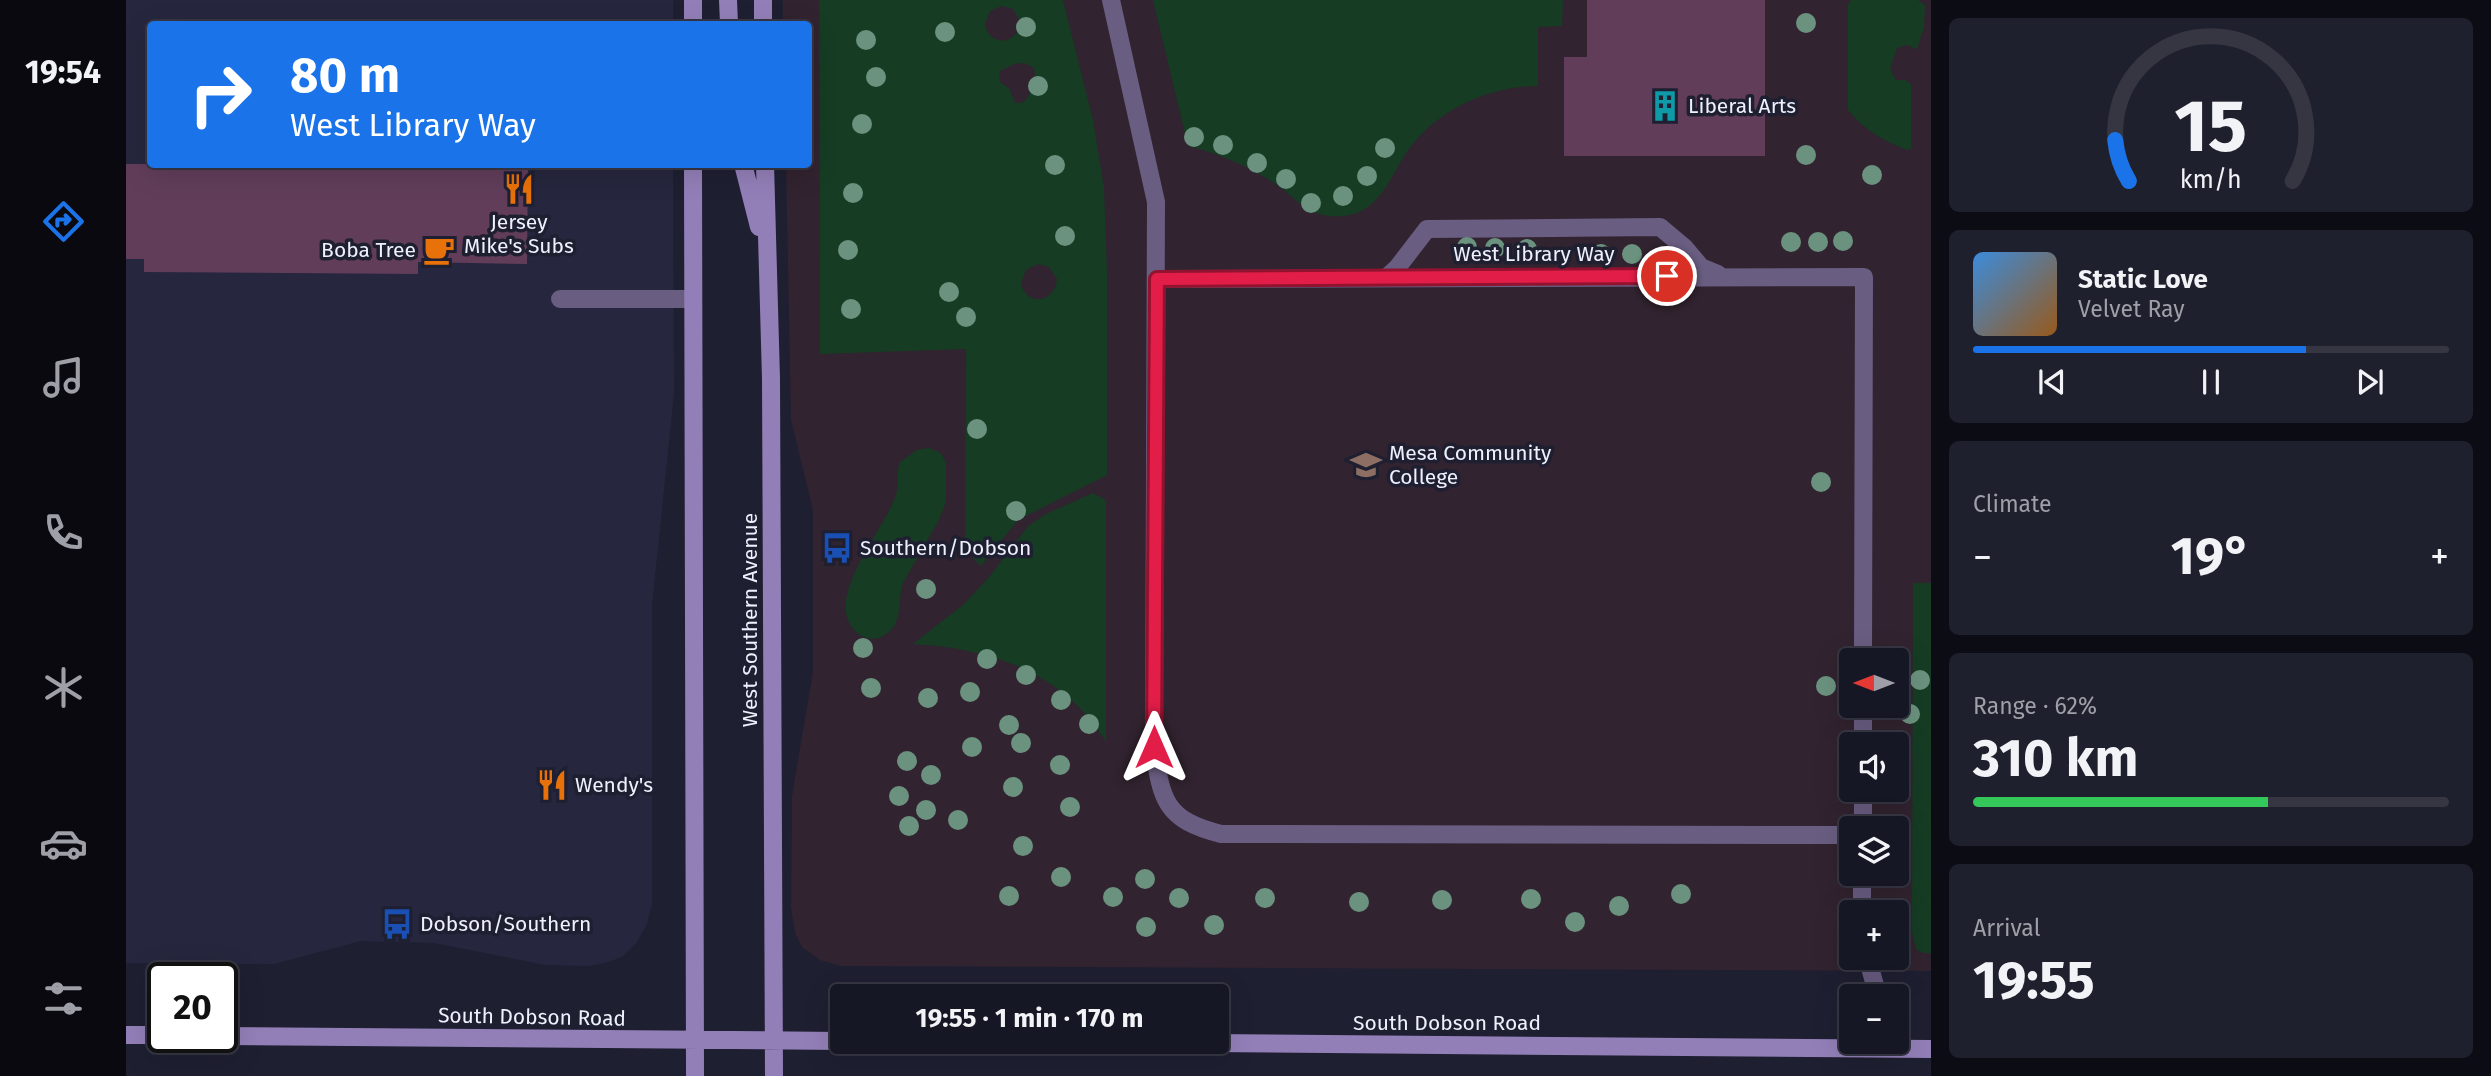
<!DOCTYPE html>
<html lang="en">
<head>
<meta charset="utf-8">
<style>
  :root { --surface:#161725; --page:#1f202d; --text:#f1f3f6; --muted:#9e9fa7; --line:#353642; --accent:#1a73e8 }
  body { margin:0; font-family:"Fira Sans",sans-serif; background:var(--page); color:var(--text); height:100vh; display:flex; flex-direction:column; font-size:26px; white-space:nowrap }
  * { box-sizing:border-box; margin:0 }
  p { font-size:23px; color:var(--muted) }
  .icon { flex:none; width:38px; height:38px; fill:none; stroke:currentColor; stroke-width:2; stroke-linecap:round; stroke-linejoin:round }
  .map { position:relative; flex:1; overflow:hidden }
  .details { display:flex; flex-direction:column; gap:18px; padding:18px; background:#0c0d14; width:560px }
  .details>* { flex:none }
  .guide { position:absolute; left:21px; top:21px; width:665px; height:147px; border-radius:7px; box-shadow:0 7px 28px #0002,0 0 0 2px var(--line); background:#1a73e8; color:#fff; overflow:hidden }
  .needle { width:46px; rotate:270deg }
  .tools { position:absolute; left:1713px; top:648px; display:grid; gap:14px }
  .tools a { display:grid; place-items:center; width:70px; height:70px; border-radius:7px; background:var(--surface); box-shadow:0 7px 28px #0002,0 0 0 2px var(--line); font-size:35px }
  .speed { position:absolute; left:21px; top:962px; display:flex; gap:14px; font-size:35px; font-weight:700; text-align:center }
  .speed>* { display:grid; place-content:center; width:91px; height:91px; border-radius:50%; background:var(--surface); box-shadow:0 7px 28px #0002,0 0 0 2px var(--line); line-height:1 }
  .speed .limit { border:4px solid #111; border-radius:10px; background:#fff; color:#111 }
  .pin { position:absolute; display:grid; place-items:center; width:60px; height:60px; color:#fff; margin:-30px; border:4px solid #fff; border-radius:50%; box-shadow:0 2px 7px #0007 }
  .me { position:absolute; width:77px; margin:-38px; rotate:0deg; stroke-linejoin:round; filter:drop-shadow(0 0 5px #0008) }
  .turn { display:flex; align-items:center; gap:24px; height:147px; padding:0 28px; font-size:32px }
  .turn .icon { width:91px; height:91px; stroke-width:2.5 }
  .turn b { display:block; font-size:49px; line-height:60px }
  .big { font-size:52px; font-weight:700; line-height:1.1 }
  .details .tile { flex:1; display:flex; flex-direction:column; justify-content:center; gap:10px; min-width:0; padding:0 24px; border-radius:10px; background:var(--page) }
  .details .dial { align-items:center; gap:0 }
  .dial svg { height:182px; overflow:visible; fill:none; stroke:var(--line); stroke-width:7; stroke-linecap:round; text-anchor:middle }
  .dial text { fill:var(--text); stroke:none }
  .song { display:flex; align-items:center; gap:21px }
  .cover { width:84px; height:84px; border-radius:10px; background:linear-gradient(135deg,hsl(210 70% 55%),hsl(30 70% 35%)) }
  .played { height:7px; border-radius:4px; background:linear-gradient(90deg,var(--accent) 70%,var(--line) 70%) }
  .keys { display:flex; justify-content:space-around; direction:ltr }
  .heat { display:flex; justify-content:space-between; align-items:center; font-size:38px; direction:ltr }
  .charge { height:10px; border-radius:5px; background:linear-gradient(90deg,#34c759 62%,var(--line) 0) }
  .trip { position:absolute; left:704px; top:984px; width:399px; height:70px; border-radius:7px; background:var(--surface); box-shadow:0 7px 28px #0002,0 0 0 2px var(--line); font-weight:700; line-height:70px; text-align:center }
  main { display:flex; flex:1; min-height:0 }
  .tab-bar { display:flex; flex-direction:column; width:126px; justify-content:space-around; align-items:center; background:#09090f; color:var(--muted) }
  .tab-bar .icon { width:49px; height:49px }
  .tab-bar .active { color:var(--accent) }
  .tab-bar b { font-size:32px; color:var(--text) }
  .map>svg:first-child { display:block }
  .built { fill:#26263e }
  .education { fill:#31232f; fill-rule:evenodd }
  .green { fill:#163c24; fill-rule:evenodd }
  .building { fill:#613d5a }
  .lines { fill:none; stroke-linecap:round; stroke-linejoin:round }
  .lane { stroke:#695d81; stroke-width:18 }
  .secondary { stroke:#937fb8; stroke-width:18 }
  .tree { fill:#6b927f }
  .route-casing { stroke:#92132f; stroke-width:18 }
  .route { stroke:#e11d48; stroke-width:12 }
  .labels { text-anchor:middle; stroke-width:7; stroke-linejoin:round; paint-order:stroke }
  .poi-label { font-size:21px; fill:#eff0fd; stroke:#1e1f31; text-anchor:start }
  .street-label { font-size:21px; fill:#eff0fd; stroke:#1e1f31 }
</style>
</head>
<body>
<main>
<nav class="tab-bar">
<b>19:54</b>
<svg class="icon active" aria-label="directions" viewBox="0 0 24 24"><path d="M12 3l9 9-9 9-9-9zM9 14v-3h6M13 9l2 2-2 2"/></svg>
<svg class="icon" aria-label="music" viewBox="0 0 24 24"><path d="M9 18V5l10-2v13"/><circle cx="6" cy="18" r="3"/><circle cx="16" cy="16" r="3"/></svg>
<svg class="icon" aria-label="phone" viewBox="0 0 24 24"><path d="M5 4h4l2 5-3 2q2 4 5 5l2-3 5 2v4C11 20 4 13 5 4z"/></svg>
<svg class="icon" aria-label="climate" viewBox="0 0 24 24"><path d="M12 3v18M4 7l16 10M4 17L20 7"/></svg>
<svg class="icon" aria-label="car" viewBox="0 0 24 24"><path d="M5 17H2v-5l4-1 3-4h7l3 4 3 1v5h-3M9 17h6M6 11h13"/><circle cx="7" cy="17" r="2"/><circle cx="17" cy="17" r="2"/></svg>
<svg class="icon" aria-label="filters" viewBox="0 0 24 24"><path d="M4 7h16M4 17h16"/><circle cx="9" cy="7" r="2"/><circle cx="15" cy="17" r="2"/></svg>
</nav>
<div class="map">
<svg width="1805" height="1076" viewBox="0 0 1805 1076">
  <rect width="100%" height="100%" fill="#1e1f31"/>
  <path class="built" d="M 0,0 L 547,0 L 547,24 L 24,24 L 24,164 L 547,165 L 548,394 L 526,605 L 526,904 L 521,924 L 511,942 L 496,957 L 482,962 L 463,966 L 419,965 L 308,943 L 235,941 L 148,964 L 0,963 Z"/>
  <path class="education" d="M 657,0 L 1805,0 L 1805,971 L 714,966 L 694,960 L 676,947 L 669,933 L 665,907 L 666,796 L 687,671 L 687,510 L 665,420 L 660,165 L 682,164 L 682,24 L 657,24 ZM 1726,660 L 1771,660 L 1771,705 L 1726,705 ZM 1726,744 L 1771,744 L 1771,789 L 1726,789 ZM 1726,828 L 1771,828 L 1771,873 L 1726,873 ZM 1726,912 L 1771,912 L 1771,957 L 1726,957 Z"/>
  <path class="green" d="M 693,0 L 937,0 L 967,120 L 978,188 L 981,270 L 981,475 L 892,520 L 855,566 L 848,559 L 839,539 L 840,349 L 694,354 ZM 876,6 L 887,9 L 894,21 C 893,45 863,48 859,24 L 864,11 ZM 898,63 L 907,67 C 912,79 906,92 898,102 L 889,103 L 883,88 L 875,83 L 873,79 L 874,71 L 888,64 ZM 912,264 L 923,267 L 931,279 C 929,303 900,307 895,283 L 900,270 Z
    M 1027,0 L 1437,0 L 1436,26 L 1412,27 L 1412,86 C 1365,86 1315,108 1286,145 C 1262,176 1255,221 1203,216 C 1178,213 1165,193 1145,181 C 1120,165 1091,153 1062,146 Z
    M 1725,0 L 1792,0 L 1799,5 L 1798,27 L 1791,49 L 1781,45 L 1771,48 L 1764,69 L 1770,80 L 1779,80 L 1785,84 L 1785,148 L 1781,150 C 1758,141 1738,130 1722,110 L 1722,4 Z
    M 803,448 L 815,453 L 820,463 L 820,502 L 813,520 L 777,583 C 772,597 776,618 766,629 C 744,653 715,628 720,600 C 727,564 754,532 769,498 C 774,486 769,474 774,462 L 791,450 Z
    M 967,493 L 980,500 L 980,742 C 938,672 863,648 787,644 L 838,604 L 863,577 L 902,526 L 920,514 Z
    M 1787,583 L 1805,583 L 1805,953 L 1797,953 L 1790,949 L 1786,932 Z"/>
  <path class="building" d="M 1461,0 L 1639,0 L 1639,156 L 1438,156 L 1438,57 L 1461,57 Z
    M 0,164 L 402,164 L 401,264 L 292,262 L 292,274 L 18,272 L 18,259 L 0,259 Z"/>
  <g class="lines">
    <path class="lane" d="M 985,0 L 1030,202 L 1028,747 C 1035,800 1039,820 1095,834 L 1726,835
      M 1260,278 L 1271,268 L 1301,229 L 1534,227 L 1559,248 L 1575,267 L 1592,274
      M 1031,279 L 1738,277 L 1737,660
      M 434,299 L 567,299
      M 1737,744 L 1737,705
      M 1737,828 L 1737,789
      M 1736,912 L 1736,873
      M 1741,957 L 1752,996"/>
    <path class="secondary" d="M 567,0 L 567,24
      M 602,0 L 603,24
      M 637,0 L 637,24
      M 567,164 L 569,1076
      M 617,164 L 633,227
      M 639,164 L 645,379 L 648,1076
      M 0,1035 L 37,1035
      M 96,1036 L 716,1041
      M 837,1041 L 1805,1049"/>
  </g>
  <g class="tree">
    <circle cx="1680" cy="23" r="10"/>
    <circle cx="900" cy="27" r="10"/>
    <circle cx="819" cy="32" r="10"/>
    <circle cx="740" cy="40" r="10"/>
    <circle cx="750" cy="77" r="10"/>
    <circle cx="912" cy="86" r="10"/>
    <circle cx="736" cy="124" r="10"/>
    <circle cx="1068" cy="137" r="10"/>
    <circle cx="1097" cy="145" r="10"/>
    <circle cx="1259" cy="148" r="10"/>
    <circle cx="1680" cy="155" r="10"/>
    <circle cx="1131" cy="163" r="10"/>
    <circle cx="929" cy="165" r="10"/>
    <circle cx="1746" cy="175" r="10"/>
    <circle cx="1241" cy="176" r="10"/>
    <circle cx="1160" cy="179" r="10"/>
    <circle cx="727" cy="193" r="10"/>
    <circle cx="1217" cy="196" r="10"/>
    <circle cx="1185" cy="203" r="10"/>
    <circle cx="939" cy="236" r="10"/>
    <circle cx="1717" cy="241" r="10"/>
    <circle cx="1665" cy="242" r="10"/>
    <circle cx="1692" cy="242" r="10"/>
    <circle cx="1341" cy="247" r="10"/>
    <circle cx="1369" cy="248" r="10"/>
    <circle cx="1401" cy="249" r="10"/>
    <circle cx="722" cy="250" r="10"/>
    <circle cx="1475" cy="254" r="10"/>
    <circle cx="1506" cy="254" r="10"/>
    <circle cx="823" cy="292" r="10"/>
    <circle cx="725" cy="309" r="10"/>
    <circle cx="840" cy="317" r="10"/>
    <circle cx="851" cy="429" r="10"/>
    <circle cx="1695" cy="482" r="10"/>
    <circle cx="890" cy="511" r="10"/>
    <circle cx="800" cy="589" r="10"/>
    <circle cx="737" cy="648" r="10"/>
    <circle cx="861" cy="659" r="10"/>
    <circle cx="900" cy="675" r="10"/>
    <circle cx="1794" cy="680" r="10"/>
    <circle cx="1700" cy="686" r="10"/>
    <circle cx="745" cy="688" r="10"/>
    <circle cx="844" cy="692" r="10"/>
    <circle cx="802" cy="698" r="10"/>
    <circle cx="935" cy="700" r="10"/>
    <circle cx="1784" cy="714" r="10"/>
    <circle cx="963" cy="724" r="10"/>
    <circle cx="883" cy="725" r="10"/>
    <circle cx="895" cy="743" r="10"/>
    <circle cx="846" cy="747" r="10"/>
    <circle cx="781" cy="761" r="10"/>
    <circle cx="934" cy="765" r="10"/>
    <circle cx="805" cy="775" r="10"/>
    <circle cx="887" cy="787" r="10"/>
    <circle cx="773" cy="796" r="10"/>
    <circle cx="944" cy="807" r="10"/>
    <circle cx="800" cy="810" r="10"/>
    <circle cx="832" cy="820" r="10"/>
    <circle cx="783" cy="826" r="10"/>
    <circle cx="897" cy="846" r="10"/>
    <circle cx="935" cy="877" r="10"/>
    <circle cx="1019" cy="879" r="10"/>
    <circle cx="1555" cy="894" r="10"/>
    <circle cx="883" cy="896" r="10"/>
    <circle cx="987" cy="897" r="10"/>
    <circle cx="1053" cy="898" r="10"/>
    <circle cx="1139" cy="898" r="10"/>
    <circle cx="1405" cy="899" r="10"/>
    <circle cx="1316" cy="900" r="10"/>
    <circle cx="1233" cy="902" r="10"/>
    <circle cx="1493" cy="906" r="10"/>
    <circle cx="1449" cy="922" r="10"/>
    <circle cx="1088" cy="925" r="10"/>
    <circle cx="1020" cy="927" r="10"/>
  </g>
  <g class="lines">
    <defs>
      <path id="route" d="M 1028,747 L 1031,279 L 1541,276"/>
    </defs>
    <use href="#route" class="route-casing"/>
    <use href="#route" class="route"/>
  </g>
  <defs>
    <symbol id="building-bare" viewBox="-9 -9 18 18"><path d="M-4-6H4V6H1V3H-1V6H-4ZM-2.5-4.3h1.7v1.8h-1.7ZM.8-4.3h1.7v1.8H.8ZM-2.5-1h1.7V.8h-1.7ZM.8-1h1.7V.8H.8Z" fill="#0f9aa8" stroke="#1e1f31" stroke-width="2.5" paint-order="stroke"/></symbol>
    <symbol id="restaurant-bare" viewBox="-9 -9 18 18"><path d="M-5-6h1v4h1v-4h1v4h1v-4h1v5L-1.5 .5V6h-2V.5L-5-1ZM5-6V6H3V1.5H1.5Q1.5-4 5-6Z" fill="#e8710a" stroke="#1e1f31" stroke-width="2.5" paint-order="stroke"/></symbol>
    <symbol id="cafe-bare" viewBox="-9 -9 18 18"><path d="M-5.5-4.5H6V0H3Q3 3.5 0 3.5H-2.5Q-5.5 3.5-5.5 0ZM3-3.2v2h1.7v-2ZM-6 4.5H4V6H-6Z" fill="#e8710a" stroke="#1e1f31" stroke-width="2.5" paint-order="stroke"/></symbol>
    <symbol id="university-bare" viewBox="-9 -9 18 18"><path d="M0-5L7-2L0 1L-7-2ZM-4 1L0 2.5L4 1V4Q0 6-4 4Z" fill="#8d6e63" stroke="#1e1f31" stroke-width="2.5" paint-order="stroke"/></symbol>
    <symbol id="bus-bare" viewBox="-9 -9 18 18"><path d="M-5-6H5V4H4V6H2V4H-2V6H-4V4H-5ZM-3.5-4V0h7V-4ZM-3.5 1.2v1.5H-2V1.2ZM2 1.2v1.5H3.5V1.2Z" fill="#1a4fb4" stroke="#1e1f31" stroke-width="2.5" paint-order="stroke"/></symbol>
  </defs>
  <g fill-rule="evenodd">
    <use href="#building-bare" x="1517" y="84" width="44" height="44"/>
    <use href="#restaurant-bare" x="371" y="167" width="44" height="44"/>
    <use href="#cafe-bare" x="291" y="228" width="44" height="44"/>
    <use href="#university-bare" x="1218" y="443" width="44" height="44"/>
    <use href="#bus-bare" x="689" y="526" width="44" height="44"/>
    <use href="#restaurant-bare" x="404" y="763" width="44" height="44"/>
    <use href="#bus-bare" x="249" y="902" width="44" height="44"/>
  </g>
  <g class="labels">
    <g class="poi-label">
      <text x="1562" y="113">Liberal Arts</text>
      <text x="393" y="229" text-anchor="middle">Jersey<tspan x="393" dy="24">Mike's Subs</tspan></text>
      <text x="290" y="257" text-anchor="end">Boba Tree</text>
      <text x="1263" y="460">Mesa Community<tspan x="1263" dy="24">College</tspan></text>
      <text x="734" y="555">Southern/Dobson</text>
      <text x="449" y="792">Wendy's</text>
      <text x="294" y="931">Dobson/Southern</text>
    </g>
    <g class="street-label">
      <text x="1408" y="261">West Library Way</text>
      <text transform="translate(624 620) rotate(-90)" y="7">West Southern Avenue</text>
      <text transform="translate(406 1017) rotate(1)" y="7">South Dobson Road</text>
      <text x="1321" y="1030">South Dobson Road</text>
    </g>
  </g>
</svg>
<div class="tools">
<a><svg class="needle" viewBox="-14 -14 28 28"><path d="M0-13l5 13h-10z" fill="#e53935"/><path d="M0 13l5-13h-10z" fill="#9e9fa7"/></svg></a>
<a><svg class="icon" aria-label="sound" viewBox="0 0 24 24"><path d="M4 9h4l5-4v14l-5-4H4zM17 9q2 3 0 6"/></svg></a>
<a><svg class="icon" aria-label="layers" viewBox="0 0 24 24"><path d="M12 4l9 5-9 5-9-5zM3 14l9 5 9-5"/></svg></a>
<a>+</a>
<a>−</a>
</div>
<div class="speed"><div class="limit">20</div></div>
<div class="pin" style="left:1541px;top:276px;background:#d93025"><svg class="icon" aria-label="arrive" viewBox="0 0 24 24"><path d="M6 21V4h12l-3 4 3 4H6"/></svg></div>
<svg class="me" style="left:1028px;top:747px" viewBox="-20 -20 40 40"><path d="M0-17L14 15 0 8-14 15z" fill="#e11d48" stroke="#fff" stroke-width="4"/></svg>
<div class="trip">19:55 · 1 min · 170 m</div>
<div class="guide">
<div class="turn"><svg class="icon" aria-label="right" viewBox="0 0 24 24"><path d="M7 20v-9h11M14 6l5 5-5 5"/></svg><div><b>80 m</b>West Library Way</div></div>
</div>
</div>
<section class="details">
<div class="tile dial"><svg viewBox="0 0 100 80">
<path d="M14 69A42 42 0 1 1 86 69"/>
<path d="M14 69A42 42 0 0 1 8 51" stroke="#1a73e8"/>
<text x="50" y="56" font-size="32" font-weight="700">15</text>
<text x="50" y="72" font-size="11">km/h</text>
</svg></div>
<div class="tile">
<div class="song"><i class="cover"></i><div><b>Static Love</b><p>Velvet Ray</p></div></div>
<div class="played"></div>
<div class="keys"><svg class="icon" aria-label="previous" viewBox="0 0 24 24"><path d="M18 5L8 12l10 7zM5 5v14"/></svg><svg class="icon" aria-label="pause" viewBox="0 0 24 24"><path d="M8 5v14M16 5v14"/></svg><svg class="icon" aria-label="next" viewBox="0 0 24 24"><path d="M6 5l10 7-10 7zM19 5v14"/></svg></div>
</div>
<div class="tile"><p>Climate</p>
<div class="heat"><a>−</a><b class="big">19°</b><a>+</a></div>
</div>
<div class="tile"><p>Range · 62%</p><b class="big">310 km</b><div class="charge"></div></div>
<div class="tile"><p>Arrival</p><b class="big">19:55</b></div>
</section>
</main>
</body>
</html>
